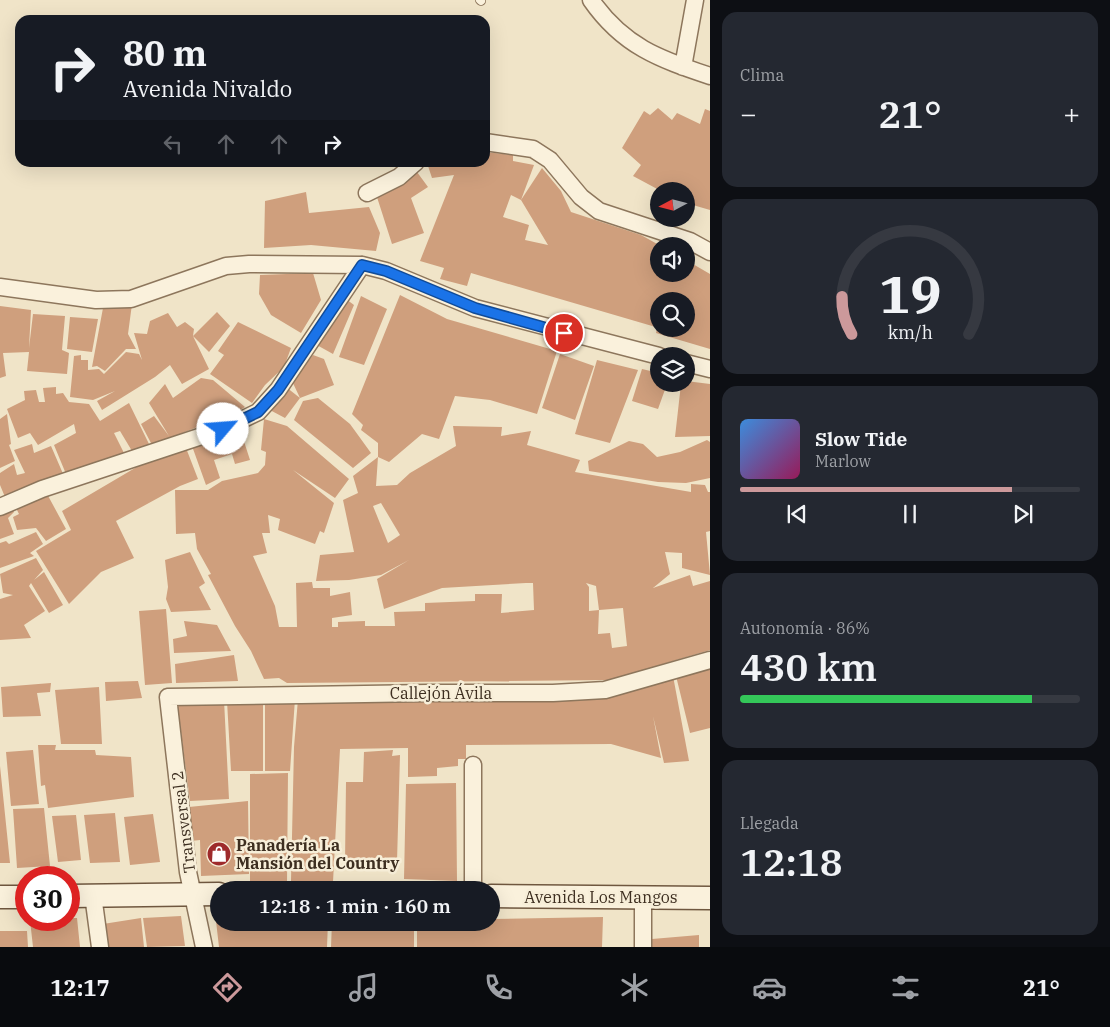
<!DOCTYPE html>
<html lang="es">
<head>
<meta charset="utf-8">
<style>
  :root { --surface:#171b24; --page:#242831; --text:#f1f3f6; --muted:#9ea1a6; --line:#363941; --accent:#cc999b }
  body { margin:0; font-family:"IBM Plex Serif",serif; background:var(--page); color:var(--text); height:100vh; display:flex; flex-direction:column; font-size:19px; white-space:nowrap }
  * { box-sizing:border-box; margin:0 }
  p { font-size:16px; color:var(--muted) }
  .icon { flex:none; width:28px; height:28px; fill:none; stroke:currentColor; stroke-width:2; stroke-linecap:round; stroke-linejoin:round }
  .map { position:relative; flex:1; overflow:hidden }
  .panel { display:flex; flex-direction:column; gap:12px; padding:12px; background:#0d0f14; width:400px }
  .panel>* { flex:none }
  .banner { position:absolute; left:15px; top:15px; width:475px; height:152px; border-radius:15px; box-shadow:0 5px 20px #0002; background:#171b24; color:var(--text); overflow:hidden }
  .needle { width:32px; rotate:263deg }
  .tools { position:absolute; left:650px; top:182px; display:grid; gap:10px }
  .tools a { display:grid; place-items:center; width:45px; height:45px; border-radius:50%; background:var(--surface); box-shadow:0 5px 20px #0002; font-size:25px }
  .speed { position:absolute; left:15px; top:866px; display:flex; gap:10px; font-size:25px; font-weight:700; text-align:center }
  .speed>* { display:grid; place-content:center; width:65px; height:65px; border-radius:50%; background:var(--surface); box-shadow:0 5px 20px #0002; line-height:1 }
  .speed .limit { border:8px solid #d22; background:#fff; color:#111 }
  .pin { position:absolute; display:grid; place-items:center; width:42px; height:42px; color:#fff; margin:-21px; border:2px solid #fff; border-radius:50%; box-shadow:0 1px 5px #0007 }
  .me { position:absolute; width:55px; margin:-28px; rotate:63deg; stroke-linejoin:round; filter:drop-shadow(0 0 4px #0008) }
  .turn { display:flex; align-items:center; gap:18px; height:105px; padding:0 25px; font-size:22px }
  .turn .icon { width:65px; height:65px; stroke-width:2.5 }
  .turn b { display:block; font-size:35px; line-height:42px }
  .lanes { display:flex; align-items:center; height:48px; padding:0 25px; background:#0003; justify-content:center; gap:25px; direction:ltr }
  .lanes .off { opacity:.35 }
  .big { font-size:38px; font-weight:600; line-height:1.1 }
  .panel .tile { flex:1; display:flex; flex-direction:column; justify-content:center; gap:8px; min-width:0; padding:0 18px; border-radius:15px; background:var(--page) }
  .panel .dial { align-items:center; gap:0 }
  .dial svg { height:130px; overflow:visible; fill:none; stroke:var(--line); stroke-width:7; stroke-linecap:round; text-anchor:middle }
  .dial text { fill:var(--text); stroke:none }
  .song { display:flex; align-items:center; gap:15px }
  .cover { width:60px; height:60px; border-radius:8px; background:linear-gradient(135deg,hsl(210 70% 55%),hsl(330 70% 35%)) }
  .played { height:5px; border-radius:2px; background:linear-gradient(90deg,var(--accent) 80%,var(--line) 80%) }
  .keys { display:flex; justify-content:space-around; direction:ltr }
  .heat { display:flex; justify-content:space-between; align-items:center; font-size:28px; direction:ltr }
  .charge { height:8px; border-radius:4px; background:linear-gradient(90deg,#34c759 86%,var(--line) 0) }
  .trip { position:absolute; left:210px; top:881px; width:290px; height:50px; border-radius:25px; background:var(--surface); box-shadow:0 5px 20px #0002; font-weight:600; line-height:50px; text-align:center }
  .menu { display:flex; height:80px; justify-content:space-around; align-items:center; background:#090b0e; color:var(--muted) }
  .menu .icon { width:35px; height:35px }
  .menu .active { color:var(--accent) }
  .menu b { font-size:22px; color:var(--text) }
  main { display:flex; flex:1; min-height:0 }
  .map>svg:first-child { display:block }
  .building { fill:#cf9f7d; fill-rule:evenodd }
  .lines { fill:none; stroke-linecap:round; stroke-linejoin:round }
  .lane-casing { stroke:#8d765c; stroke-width:10 }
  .street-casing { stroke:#8d765c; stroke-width:19 }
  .secondary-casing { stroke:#6f573f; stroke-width:25 }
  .lane { stroke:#faf1dc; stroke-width:8 }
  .street { stroke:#faf1dc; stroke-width:16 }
  .secondary { stroke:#faf1dc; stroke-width:22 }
  .route-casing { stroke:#114b97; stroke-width:12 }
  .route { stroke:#1a73e8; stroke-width:9 }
  .labels { text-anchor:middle; stroke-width:5; stroke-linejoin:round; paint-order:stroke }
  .street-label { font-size:16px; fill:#3d2e20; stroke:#f7eed8 }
  .poi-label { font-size:16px; font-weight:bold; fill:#3d2e20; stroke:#f7eed8; text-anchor:start }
</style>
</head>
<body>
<main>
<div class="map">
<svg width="710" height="947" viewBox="0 0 710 947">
  <rect width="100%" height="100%" fill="#f0e4c8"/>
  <path class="building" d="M 658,108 L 672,120 L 677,113 L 700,124 L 705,109 L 710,111 L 710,210 L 686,203 L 686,191 L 661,191 L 633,176 L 641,165 L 622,148 L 644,111 L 650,115 Z
    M 485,152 L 513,155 L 513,161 L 534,165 L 521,200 L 511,195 L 503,217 L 529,225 L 525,240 L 548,245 L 521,200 L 542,168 L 561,191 L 571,212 L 641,235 L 659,245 L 659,274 L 686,274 L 686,260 L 710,274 L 710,349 L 656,333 L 657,329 L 686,329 L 686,301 L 659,301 L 659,328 L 471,273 L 467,286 L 440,279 L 444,268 L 420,261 L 454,175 L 432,178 L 428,166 L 434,162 L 485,162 Z
    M 417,172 L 428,187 L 411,198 L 424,233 L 392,244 L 376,194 Z
    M 306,192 L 309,213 L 369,207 L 380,233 L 376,251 L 311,245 L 264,248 L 265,201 Z
    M 313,273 L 321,300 L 301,333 L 271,315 L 259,294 L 260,275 Z
    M 400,295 L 447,319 L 557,351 L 537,414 L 490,400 L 455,396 L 439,439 L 422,434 L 389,462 L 378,457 L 378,443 L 361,430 L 363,425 L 352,414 Z
    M 361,296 L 387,309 L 364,365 L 339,357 Z
    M 346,299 L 354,305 L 333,354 L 315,344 Z
    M 132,304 L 128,334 L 136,349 L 126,349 L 105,371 L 97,366 L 92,367 L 103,308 Z
    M 0,306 L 31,310 L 29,348 L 33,314 L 65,316 L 62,350 L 69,353 L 67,374 L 27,371 L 29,352 L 3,353 L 6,376 L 0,378 Z
    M 217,312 L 230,326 L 209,352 L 193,336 L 209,369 L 182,384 L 170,365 L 155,377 L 102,410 L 97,401 L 115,391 L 93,400 L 70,397 L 74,356 L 81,355 L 81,360 L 88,360 L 88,370 L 99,369 L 104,374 L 126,352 L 139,354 L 142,360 L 134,333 L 147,334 L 150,321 L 168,313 L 177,327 L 185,322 L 194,329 L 193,336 Z
    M 70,317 L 98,319 L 92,352 L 67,349 Z
    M 238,322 L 291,348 L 284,367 L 265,385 L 252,403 L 210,374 L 224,355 L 218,351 Z
    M 560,354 L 594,366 L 575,420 L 542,408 Z
    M 313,355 L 324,359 L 334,385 L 300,398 L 292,381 Z
    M 597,360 L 638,370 L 610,443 L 575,434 Z
    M 642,369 L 659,373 L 659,384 L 667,384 L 658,409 L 632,401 Z
    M 201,378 L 213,380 L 245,407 L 226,419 L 205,424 L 152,445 L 141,424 L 154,416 L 169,436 L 149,403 L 165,384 L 173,398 Z
    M 686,381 L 710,384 L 710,436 L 675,437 L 681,384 L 686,384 Z
    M 56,387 L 56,394 L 63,393 L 69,402 L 89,404 L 100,421 L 129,403 L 149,444 L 132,451 L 120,431 L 114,433 L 124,453 L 66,474 L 54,445 L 76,433 L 74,424 L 38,445 L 30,433 L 18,438 L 7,409 L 25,400 L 24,391 L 36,390 L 39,402 L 45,402 L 43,388 Z
    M 286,387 L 300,398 L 285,418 L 268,409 Z
    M 318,398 L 350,424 L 371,453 L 353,468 L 294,420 L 303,401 Z
    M 7,414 L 11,444 L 9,445 L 15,461 L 0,468 L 0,419 Z
    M 264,419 L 287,426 L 349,479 L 335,498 L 293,470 L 334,503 L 324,533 L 320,531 L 315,544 L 278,530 L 280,519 L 268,515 L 270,533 L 262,533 L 267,553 L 253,556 L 275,606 L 279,627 L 297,627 L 296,583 L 312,582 L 313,588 L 330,588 L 330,596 L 350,592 L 352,615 L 332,618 L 332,627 L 338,627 L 338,622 L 365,621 L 365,626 L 395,626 L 394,612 L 425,611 L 425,603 L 475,601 L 475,594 L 502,594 L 501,613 L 534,610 L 533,583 L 526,583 L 442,588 L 384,609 L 377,579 L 409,560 L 381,575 L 349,580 L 316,581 L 320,555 L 354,552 L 343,500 L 358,493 L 353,476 L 378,457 L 376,486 L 397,485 L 410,473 L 456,446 L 453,426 L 502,427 L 501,436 L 531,431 L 527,445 L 580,460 L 575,472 L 691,492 L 691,484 L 705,485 L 708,492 L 710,492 L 710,531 L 706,532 L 710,575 L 682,568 L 682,553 L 665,552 L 670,574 L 653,588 L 690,575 L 693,586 L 710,581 L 710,650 L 609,680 L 287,683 L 279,678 L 264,679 L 251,651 L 235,626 L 208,575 L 211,574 L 197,549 L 195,533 L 176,534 L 175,490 L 208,490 L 222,481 L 258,473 L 265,465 L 266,452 L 261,450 ZM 381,503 L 400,535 L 388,543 L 373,506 ZM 586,583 L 596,586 L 599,610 L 589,611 L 589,587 ZM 623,608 L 627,646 L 612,648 L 610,633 L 598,634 L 599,610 Z
    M 240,429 L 250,460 L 235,464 L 232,454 L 214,460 L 220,478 L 206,485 L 192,446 Z
    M 707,440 L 710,442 L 710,478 L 686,483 L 658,482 L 589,471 L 588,461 L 629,441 L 643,444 L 657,457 L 680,452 Z
    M 32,444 L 34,453 L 51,446 L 64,476 L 5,497 L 0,485 L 0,473 L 14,464 L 17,475 L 25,473 L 14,450 Z
    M 186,448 L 198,479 L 180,486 L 116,521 L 134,558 L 101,572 L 69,604 L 36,551 L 71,530 L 62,511 L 152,458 Z
    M 46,492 L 66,529 L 46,541 L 36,528 L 17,530 L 13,517 L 19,514 L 15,506 Z
    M 12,508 L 14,512 L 8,518 L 14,534 L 0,539 L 0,513 Z
    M 36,532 L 43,544 L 30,553 L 34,556 L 0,568 L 0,543 L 6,541 L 9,544 Z
    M 190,552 L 205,583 L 199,587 L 211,610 L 171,612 L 166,599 L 168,587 L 165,560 Z
    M 36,558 L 43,570 L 34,580 L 44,572 L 63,605 L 49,613 L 31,583 L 29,586 L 45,611 L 24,625 L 31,638 L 0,640 L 0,599 L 13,595 L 3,593 L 0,574 Z
    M 166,609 L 172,683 L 145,685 L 139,611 Z
    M 184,621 L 217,625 L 231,651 L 174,653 L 173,639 L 187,636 Z
    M 234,655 L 238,681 L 176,683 L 175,664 Z
    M 710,666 L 710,728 L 690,733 L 676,676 Z
    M 673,676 L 689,761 L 664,763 L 653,716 L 661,758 L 611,744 L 466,745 L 466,759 L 458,759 L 458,766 L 437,768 L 437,776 L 408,777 L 408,748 L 340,749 L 333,882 L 291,881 L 294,747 L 298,699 L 434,699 Z
    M 138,681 L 142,698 L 106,701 L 105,682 Z
    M 51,683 L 50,692 L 37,693 L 41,716 L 3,717 L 1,687 Z
    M 99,687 L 102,744 L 61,744 L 55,690 Z
    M 295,699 L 290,771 L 265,771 L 265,701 Z
    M 224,700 L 229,799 L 190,801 L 177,702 Z
    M 227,701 L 263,701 L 263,771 L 231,771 Z
    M 38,745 L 56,745 L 55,750 L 95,750 L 96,755 L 131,757 L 134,797 L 48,808 L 45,785 L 41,786 Z
    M 33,750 L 39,804 L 11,806 L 6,752 Z
    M 393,750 L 392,756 L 400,755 L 397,862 L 345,862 L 346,782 L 363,782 L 364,752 Z
    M 0,766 L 10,863 L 0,863 Z
    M 288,773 L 287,883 L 250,883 L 250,774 Z
    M 456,783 L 457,881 L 404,879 L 406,784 Z
    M 248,801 L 249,874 L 201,876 L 200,840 L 191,841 L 189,807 Z
    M 44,808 L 50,866 L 17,868 L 13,809 Z
    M 115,813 L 120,862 L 90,863 L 84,815 Z
    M 153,814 L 160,862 L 130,865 L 124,817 Z
    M 76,815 L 81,860 L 58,862 L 52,816 Z
    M 181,916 L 185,946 L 147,947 L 143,918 Z
    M 603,917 L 602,947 L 417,947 L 417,922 L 491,922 L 491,919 Z
    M 69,918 L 77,918 L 80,947 L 33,947 L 30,920 Z
    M 141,918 L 144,947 L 106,947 L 103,924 Z
    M 216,921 L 328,922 L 327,947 L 219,947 Z
    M 332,922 L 414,922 L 414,947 L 331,947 Z
    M 0,931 L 27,931 L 28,947 L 0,947 Z
    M 699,935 L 699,947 L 652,947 L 652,939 Z"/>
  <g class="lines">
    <defs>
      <path id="lane" d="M 480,0 L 481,1"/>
      <path id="street" d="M 591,0 C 623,46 659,59 710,76
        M 683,67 L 695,0
        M 485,142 L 533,149 L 550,160 L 581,197 L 599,211 L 690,241 L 710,252
        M 367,193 L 399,177 L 416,162
        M 0,287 L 96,300 L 131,299 L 226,266 L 249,264 L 362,265 L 386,271 L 475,308 L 659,356
        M 686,363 L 710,369
        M 0,507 L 42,489 L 223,429 L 258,412 L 278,390 L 362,265
        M 473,765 L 473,890
        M 93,895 L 100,947
        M 643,897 L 643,947
        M 204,947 L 188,872 L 168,697 L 428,693 L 553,693 L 605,690 L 710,660"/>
      <path id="secondary" d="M 69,896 L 219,894
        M 491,896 L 710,898
        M 0,897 L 26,897"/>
    </defs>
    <use href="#lane" class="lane-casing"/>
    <use href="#street" class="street-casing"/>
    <use href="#secondary" class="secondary-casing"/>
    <use href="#lane" class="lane"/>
    <use href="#street" class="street"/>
    <use href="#secondary" class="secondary"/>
  </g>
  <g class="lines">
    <defs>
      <path id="route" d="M 223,429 L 258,412 L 278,390 L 362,265 L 386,271 L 475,308 L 564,333"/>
    </defs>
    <use href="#route" class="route-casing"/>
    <use href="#route" class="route"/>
  </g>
  <defs>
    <symbol id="shop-disc" viewBox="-11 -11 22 22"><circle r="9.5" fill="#9e2a2b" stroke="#f7eed8"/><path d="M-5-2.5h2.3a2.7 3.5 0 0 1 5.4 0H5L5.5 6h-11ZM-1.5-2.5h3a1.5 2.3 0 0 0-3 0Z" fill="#fff"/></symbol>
  </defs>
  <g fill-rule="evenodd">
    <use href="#shop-disc" x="205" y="840" width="28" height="28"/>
  </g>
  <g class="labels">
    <g class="street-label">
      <text x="441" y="699">Callejón Ávila</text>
      <text transform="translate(183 822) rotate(-97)" y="6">Transversal 2</text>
      <text x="601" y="903">Avenida Los Mangos</text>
    </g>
    <g class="poi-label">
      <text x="236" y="851">Panadería La<tspan x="236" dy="18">Mansión del Country</tspan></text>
    </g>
  </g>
</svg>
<div class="tools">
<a><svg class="needle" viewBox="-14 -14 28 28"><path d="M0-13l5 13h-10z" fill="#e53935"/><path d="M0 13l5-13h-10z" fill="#9ea1a6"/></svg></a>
<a><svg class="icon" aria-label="sound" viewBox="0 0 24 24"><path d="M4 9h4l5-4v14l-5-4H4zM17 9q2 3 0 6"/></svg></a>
<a><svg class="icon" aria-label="search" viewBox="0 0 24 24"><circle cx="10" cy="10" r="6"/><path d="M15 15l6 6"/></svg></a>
<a><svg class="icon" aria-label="layers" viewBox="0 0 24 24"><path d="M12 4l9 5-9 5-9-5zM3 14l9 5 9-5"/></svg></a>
</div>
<div class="speed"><div class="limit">30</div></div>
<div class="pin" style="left:564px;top:333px;background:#d93025"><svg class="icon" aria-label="arrive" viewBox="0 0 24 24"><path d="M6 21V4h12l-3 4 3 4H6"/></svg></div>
<svg class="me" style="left:223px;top:429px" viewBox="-20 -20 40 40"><circle r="19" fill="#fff"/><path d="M0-13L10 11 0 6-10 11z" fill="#1a73e8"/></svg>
<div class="trip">12:18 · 1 min · 160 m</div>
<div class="banner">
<div class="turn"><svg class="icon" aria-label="right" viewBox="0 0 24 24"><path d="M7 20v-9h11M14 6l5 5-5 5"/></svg><div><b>80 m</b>Avenida Nivaldo</div></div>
<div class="lanes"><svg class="icon off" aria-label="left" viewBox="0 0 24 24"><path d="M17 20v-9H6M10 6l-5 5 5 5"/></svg><svg class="icon off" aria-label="ahead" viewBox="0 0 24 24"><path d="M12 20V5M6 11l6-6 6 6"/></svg><svg class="icon off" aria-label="ahead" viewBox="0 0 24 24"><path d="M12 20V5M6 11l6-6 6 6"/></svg><svg class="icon" aria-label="right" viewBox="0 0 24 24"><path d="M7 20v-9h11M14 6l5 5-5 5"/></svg></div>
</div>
</div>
<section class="panel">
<div class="tile"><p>Clima</p>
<div class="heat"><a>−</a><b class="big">21°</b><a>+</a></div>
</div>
<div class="tile dial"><svg viewBox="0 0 100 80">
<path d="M14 69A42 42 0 1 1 86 69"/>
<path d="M14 69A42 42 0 0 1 8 46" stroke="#cc999b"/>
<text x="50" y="56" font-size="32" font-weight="700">19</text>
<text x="50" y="72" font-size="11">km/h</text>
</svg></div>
<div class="tile">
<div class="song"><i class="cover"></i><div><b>Slow Tide</b><p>Marlow</p></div></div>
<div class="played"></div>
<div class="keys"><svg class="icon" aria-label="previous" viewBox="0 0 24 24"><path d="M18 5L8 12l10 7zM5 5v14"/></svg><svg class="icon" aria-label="pause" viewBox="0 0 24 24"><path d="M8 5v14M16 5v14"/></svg><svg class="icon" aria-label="next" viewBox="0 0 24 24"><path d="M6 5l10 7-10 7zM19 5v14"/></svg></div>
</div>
<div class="tile"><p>Autonomía · 86%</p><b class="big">430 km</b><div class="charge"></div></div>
<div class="tile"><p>Llegada</p><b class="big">12:18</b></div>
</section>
</main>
<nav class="menu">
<b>12:17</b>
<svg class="icon active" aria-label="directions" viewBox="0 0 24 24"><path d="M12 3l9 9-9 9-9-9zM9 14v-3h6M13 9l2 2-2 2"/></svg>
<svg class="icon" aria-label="music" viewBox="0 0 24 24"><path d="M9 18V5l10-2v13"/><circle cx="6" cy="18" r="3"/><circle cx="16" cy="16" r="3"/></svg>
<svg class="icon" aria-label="phone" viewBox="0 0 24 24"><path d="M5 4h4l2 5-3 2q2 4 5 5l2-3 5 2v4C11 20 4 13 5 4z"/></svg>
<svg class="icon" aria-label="climate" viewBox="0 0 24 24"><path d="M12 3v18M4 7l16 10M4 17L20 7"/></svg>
<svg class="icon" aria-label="car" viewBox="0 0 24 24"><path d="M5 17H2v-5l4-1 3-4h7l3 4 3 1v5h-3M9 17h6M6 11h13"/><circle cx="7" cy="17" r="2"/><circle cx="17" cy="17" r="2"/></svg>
<svg class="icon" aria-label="filters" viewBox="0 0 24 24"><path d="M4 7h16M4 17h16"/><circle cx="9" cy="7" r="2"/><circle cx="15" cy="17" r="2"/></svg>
<b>21°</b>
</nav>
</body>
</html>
